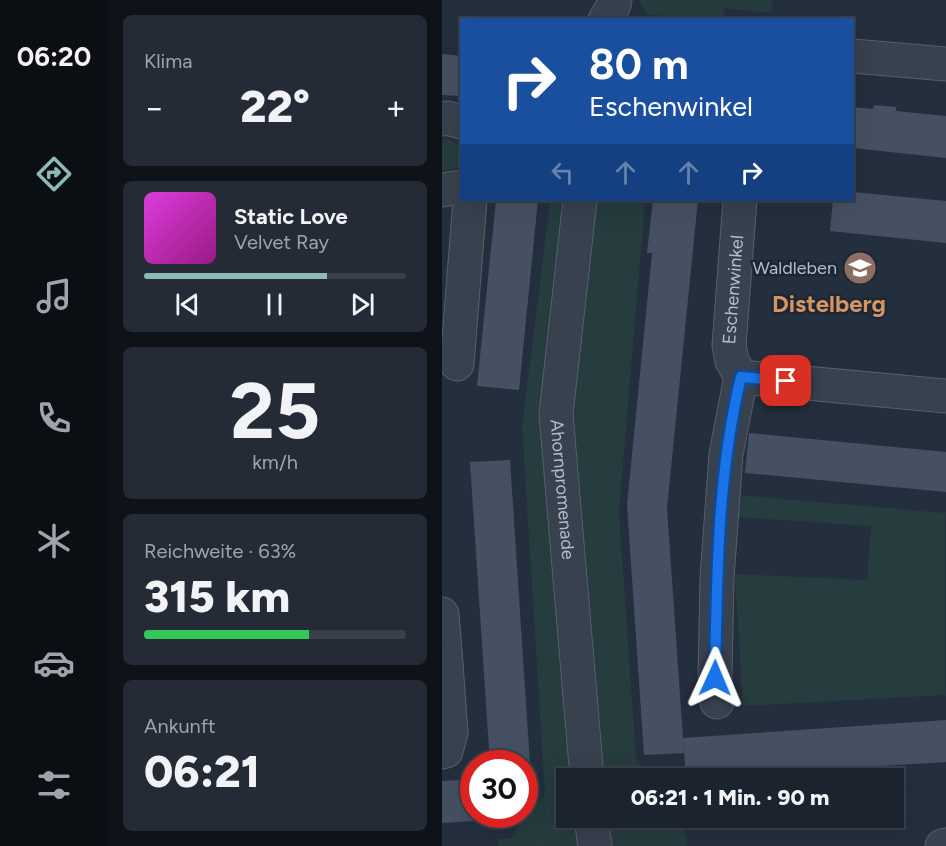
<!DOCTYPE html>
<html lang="de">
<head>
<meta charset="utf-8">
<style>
  :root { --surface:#1b232e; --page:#242b36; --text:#f1f3f6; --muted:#a0a4aa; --line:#39404a; --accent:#8bbbb9 }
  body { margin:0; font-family:Figtree,sans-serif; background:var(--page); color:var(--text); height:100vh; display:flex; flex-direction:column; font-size:22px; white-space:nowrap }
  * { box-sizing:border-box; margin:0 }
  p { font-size:20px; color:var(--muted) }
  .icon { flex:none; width:33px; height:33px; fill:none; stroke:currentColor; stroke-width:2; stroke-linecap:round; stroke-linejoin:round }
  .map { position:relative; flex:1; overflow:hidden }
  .sheet { display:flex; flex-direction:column; gap:15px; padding:15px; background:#0f1319; width:334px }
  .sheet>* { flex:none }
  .top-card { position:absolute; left:18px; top:18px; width:394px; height:183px; border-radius:0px; box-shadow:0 6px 24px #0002,0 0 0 2px var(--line); background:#1a4fa0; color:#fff; overflow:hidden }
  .speed { position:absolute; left:18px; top:750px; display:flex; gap:12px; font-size:30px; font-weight:700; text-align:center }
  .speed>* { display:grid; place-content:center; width:78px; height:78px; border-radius:50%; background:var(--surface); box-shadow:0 6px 24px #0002,0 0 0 2px var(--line); line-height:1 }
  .speed .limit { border:9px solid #d22; background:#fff; color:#111 }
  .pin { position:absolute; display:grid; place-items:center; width:51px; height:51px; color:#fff; margin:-26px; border-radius:12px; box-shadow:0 3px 9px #0006 }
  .me { position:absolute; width:66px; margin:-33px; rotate:1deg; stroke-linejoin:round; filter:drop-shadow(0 0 4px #0008) }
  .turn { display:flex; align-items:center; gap:21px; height:126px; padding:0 30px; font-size:27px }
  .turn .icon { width:78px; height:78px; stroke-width:2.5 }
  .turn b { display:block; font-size:42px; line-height:51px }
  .lanes { display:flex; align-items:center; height:57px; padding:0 30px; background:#0003; justify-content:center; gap:30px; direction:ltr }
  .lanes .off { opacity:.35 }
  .big { font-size:45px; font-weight:800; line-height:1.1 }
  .sheet .card { flex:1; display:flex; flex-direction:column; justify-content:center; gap:9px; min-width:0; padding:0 21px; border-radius:9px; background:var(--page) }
  .sheet .dial { align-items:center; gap:0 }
  .dial b { font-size:78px; line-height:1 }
  .song { display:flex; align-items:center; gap:18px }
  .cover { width:72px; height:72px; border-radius:9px; background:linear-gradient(135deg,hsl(300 70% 55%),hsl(310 70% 35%)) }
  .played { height:6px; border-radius:3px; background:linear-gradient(90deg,var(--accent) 70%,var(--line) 70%) }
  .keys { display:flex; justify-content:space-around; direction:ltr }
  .heat { display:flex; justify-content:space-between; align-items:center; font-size:33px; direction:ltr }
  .charge { height:9px; border-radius:4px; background:linear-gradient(90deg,#34c759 63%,var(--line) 0) }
  .trip { position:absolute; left:114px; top:768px; width:348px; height:60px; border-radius:0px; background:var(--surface); box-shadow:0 6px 24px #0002,0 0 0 2px var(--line); font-weight:800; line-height:60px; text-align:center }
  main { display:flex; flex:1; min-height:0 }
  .tabs { display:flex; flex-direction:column; width:108px; justify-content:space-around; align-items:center; background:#0b0e12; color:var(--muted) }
  .tabs .icon { width:42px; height:42px }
  .tabs .on { color:var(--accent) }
  .tabs b { font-size:27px; color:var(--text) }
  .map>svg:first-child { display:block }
  .green { fill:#263c3f }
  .building { fill:#455162 }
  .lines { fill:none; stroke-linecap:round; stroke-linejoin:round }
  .minor-casing { stroke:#565f6c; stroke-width:35 }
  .minor { stroke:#38414e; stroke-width:33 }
  .route-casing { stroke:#114b97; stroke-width:15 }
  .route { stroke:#1a73e8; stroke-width:10 }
  .labels { text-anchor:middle; stroke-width:5; stroke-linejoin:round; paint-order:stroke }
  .poi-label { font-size:18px; fill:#b4bcc9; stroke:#1d2633; text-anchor:end }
  .street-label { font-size:18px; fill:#b4bcc9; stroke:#1d2633 }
  .district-label { font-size:24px; font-weight:bold; fill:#d59563; stroke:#1d2633 }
</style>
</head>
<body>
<main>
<nav class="tabs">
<b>06:20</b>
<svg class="icon on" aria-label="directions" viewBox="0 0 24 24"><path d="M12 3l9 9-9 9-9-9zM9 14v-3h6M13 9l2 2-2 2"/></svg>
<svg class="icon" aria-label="music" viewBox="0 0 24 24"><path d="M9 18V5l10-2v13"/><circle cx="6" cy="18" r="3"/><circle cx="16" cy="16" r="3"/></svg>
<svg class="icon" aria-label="phone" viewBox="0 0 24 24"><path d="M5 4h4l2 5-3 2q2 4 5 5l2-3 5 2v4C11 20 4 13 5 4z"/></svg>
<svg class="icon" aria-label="climate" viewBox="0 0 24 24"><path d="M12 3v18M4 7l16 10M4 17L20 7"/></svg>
<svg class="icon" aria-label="car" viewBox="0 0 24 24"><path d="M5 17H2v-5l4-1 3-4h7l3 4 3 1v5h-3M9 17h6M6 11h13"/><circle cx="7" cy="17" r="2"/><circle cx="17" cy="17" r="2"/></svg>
<svg class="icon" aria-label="filters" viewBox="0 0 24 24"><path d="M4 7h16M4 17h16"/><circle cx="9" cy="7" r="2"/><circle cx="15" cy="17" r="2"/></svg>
</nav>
<section class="sheet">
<div class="card"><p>Klima</p>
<div class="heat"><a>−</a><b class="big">22°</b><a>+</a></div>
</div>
<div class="card">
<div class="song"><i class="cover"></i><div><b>Static Love</b><p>Velvet Ray</p></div></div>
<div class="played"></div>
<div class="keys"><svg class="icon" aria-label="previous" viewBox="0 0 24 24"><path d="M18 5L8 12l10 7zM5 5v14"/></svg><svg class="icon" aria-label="pause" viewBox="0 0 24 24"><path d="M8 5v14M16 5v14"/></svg><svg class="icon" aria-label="next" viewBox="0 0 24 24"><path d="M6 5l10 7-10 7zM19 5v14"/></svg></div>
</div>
<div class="card dial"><b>25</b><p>km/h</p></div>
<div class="card"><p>Reichweite · 63%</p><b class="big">315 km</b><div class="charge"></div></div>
<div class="card"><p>Ankunft</p><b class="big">06:21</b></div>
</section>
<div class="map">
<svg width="504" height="846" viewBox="0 0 504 846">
  <rect width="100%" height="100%" fill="#242f3e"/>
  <path class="green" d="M 197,0 L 330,0 L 329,13 L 282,8 L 281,20 L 205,15 Z
    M 5,139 C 18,143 20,150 19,162 C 14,169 8,172 0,170 L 0,140 Z
    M 108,200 L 203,200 L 177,512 L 194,758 L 203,770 L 202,778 L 124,778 L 124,818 L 233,818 L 242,826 L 245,846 L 56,846 L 56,839 L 69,838 L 84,814 L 103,795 L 80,426 Z
    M 295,495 L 503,513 L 503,695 L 301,706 L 293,574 L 425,580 L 429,526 L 294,517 Z"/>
  <path class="building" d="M 0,54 L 20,56 L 20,96 L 0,95 Z
    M 432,105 L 454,107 L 454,111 L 504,116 L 504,158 L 411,148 L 411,107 L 431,109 Z
    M 411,192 L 504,201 L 504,243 L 388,231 L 391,200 L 411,200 Z
    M 54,200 L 96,200 L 77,390 L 35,386 Z
    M 211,200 L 256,200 L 225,508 L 242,753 L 202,755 L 185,505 L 210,253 L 205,253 Z
    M 307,433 L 504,452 L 504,492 L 303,473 Z
    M 68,460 L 88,764 L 48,764 L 28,462 Z
    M 504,720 L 504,762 L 244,778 L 241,738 Z
    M 32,779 L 32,821 L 0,823 L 0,781 Z"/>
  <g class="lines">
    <defs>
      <g id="minor">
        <path d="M 163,20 L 172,5 L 173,0"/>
        <path d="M 411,56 L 504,64"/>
        <path d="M 0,119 L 5,118 L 20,122"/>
        <path d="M 0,190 L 20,187"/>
        <path id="s1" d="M 138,200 L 114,414 L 145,778"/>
        <path d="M 15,364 L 28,200"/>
        <path d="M 299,377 L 504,396"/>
        <path d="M 0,614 L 4,664"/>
        <path d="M 0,668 L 4,664 L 9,733 L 4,751 L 0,752"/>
        <path id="s2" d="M 275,702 L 273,678 L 275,578 L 284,454 L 299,377 L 290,361 L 287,345 L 298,200"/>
        <path d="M 149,818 L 153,846"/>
        <path d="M 500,846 L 504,845"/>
      </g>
    </defs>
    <use href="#minor" class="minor-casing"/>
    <use href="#minor" class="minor"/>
  </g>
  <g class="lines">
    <defs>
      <path id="route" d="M 273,678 C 275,577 275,476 299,377 L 344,381"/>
    </defs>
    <use href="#route" class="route-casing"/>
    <use href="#route" class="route"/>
  </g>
  <defs>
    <symbol id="school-disc" viewBox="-11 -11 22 22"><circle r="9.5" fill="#8d6e63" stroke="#1d2633"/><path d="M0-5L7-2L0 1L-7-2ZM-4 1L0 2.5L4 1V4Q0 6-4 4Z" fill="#fff"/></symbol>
  </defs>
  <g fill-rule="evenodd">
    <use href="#school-disc" x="399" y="249" width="38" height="38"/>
  </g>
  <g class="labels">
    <g class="poi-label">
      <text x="395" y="274">Waldleben</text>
    </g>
    <g class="street-label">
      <text dy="6" stroke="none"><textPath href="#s2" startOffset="417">Eschenwinkel</textPath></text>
      <text dy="6" stroke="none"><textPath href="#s1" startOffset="291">Ahornpromenade</textPath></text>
    </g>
    <g class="district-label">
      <text x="387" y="312">Distelberg</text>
    </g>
  </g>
</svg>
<div class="speed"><div class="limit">30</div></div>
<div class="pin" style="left:344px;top:381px;background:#d93025"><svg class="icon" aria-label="arrive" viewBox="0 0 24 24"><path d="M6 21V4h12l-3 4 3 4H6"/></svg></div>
<svg class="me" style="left:273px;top:678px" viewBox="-20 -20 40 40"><path d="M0-17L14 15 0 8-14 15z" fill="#1a73e8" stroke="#fff" stroke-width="4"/></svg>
<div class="trip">06:21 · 1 Min. · 90 m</div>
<div class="top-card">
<div class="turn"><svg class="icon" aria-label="right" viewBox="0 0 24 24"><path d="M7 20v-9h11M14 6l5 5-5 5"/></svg><div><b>80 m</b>Eschenwinkel</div></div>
<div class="lanes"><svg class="icon off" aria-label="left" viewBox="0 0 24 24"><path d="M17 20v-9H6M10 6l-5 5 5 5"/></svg><svg class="icon off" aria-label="ahead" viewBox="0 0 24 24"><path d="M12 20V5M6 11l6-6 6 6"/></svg><svg class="icon off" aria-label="ahead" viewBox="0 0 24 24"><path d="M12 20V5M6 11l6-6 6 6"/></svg><svg class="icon" aria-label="right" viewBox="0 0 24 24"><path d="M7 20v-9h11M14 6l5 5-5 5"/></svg></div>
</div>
</div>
</main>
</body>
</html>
